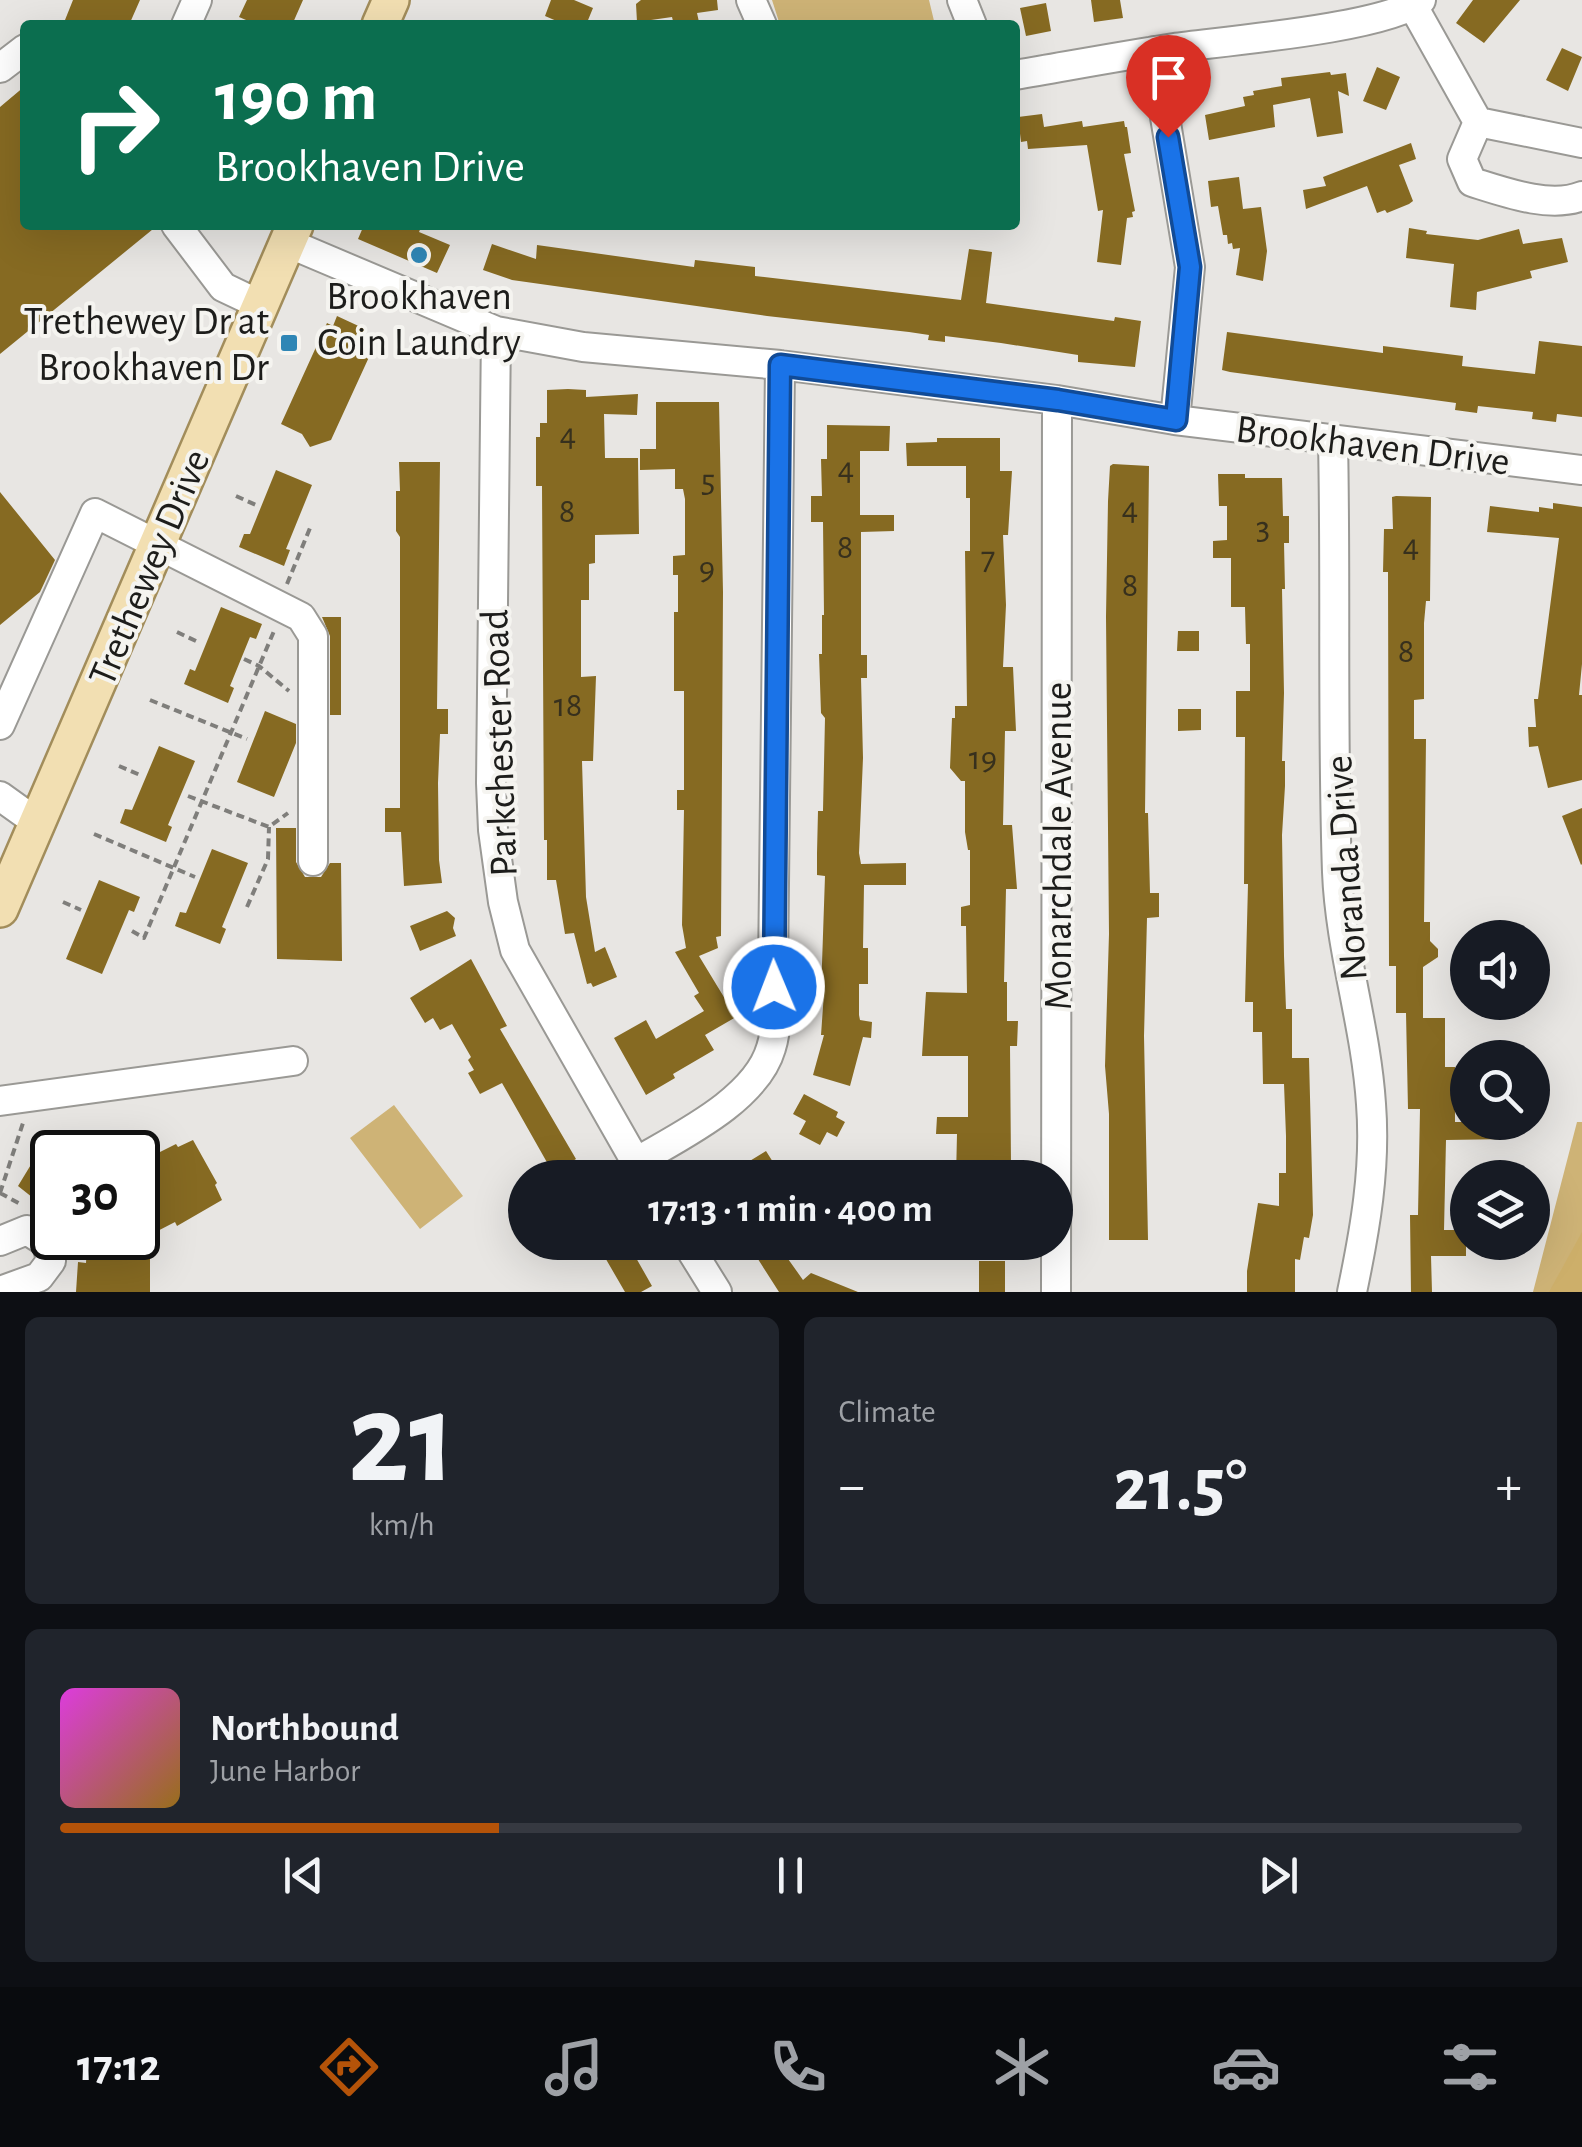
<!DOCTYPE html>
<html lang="en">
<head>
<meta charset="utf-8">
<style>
  :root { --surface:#171b24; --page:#20242c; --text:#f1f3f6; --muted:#9ea1a6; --line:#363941; --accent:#b45309 }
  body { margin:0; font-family:"Alegreya Sans",sans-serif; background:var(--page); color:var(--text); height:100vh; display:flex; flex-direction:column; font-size:38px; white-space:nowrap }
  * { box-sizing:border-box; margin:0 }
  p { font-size:32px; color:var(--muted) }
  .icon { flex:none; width:55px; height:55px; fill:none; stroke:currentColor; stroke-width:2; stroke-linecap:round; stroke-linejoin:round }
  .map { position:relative; height:1292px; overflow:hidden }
  .panel { display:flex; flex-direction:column; gap:25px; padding:25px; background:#0d0f14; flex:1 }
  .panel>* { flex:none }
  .guide { position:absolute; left:20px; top:20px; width:1000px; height:210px; border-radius:10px; box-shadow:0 10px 40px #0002; background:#0b6e4f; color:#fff; overflow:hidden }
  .controls { position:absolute; left:1450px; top:920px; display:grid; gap:20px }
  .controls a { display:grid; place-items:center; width:100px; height:100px; border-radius:50%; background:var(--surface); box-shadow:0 10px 40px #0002; font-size:50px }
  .speed { position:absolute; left:30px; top:1130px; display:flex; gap:20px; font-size:50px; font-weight:700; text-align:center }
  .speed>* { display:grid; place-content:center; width:130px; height:130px; border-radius:50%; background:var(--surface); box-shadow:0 10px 40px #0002; line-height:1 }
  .speed .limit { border:5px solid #111; border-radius:15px; background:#fff; color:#111 }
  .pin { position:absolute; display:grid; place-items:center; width:85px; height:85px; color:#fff; margin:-102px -42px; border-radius:50% 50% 50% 0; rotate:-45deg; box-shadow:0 0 10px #0007 }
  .pin .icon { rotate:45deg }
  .me { position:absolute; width:110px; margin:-55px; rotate:359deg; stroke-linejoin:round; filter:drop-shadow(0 0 8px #0008) }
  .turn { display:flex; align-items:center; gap:35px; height:210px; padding:0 30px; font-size:45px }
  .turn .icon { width:130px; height:130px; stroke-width:2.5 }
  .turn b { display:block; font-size:70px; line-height:85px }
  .big { font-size:75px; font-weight:700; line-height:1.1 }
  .panel .tile { flex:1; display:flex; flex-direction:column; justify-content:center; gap:15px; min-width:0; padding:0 35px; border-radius:15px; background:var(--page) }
  .panel .dial { align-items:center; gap:0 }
  .dial b { font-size:130px; line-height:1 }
  .song { display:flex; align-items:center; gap:30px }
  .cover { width:120px; height:120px; border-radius:15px; background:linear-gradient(135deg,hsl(300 70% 55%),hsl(40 70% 35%)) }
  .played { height:10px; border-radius:5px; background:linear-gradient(90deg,var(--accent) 30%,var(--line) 30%) }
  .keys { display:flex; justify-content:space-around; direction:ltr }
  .heat { display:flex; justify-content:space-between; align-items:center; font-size:55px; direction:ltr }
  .panel .tiles { flex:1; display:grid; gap:25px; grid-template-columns:1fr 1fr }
  .tile:last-child { grid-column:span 2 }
  .trip { position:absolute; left:508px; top:1160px; width:565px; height:100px; border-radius:50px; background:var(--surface); box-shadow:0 10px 40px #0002; font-weight:700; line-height:100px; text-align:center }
  .tabs { display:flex; height:160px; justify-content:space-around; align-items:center; background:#090b0e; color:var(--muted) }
  .tabs .icon { width:70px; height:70px }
  .tabs .selected { color:var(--accent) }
  .tabs b { font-size:45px; color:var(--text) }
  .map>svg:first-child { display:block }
  .green { fill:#ceb376 }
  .forest { fill:#cdaf6a }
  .building { fill:#866a22 }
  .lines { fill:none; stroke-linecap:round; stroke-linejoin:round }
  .minor-casing { stroke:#9a9995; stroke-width:32 }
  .major-casing { stroke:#a28d5b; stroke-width:40 }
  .path { stroke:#7f7e7b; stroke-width:4; stroke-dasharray:8 5; stroke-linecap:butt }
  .minor { stroke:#fff; stroke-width:28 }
  .major { stroke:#f2dfb2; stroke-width:35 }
  .route-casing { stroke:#114b97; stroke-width:25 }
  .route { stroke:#1a73e8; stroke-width:18 }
  .poi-dot { fill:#2f86b5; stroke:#f5f4f0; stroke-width:4 }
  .labels { text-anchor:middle; stroke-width:8; stroke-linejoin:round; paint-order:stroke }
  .number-label { font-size:35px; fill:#37301d }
  .poi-label { font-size:40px; fill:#1d1d1b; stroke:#f5f4f0 }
  .street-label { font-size:40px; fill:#1d1d1b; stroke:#f5f4f0 }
</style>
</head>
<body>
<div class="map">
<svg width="1582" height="1292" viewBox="0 0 1582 1292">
  <rect width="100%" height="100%" fill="#e8e6e3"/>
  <path class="green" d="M 772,0 L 929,0 L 935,25 L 780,25 Z
    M 394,1105 L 463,1196 L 420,1229 L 350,1138 Z
    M 1577,1122 L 1582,1122 L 1582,1292 L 1533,1292 Z"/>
  <path class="forest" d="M 1582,1232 L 1582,1292 L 1549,1292 Z"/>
  <path class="building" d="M 73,0 L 140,0 L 129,25 L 63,25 Z
    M 247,0 L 303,0 L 292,25 L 258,25 L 239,17 Z
    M 551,0 L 574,0 L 593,8 L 586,25 L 566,25 L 545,16 Z
    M 641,0 L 717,0 L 718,10 L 697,13 L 699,22 L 683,25 L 674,25 L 672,17 L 637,22 L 636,4 Z
    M 1091,0 L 1120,0 L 1123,18 L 1094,22 Z
    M 1473,0 L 1520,0 L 1484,43 L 1456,23 Z
    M 1046,3 L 1051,31 L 1026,36 L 1020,8 Z
    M 1562,48 L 1582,57 L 1568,91 L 1546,80 Z
    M 1377,67 L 1400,77 L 1386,110 L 1363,101 Z
    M 1330,72 L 1331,75 L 1346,73 L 1349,96 L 1338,91 L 1343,133 L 1317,137 L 1310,98 L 1273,105 L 1275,127 L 1209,140 L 1205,115 L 1245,106 L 1243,97 L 1254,95 L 1253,91 L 1282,86 L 1281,78 Z
    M 25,86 L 25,225 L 158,225 L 0,354 L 0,107 Z
    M 1042,114 L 1044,127 L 1082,121 L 1083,127 L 1124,121 L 1125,127 L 1127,127 L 1131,153 L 1124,154 L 1135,211 L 1132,212 L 1133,217 L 1127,218 L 1121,265 L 1097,262 L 1103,210 L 1098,211 L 1087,145 L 1028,149 L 1027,141 L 1021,142 L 1018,117 Z
    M 1411,143 L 1416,159 L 1399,165 L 1413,201 L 1409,204 L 1387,213 L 1385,210 L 1377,213 L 1367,186 L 1306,209 L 1303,190 L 1326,186 L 1323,177 Z
    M 1239,177 L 1243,209 L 1261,207 L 1267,251 L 1263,281 L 1236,275 L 1240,248 L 1233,249 L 1232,243 L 1228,244 L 1227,235 L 1223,235 L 1218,206 L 1211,207 L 1208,181 Z
    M 364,225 L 422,225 L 419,232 L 450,245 L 437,273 L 358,239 Z
    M 1409,228 L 1427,231 L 1426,234 L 1478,240 L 1519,229 L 1523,244 L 1562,238 L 1568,262 L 1530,271 L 1532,278 L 1477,292 L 1476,310 L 1450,307 L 1454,264 L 1406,258 Z
    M 492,244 L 536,259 L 537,245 L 694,267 L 695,260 L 755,267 L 755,276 L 961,300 L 969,249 L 992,252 L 986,303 L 1114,321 L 1115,317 L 1141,321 L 1135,367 L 1078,362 L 1078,355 L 1001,343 L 945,336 L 945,342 L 928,340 L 929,335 L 909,332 L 767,316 L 512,280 L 483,270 Z
    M 337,316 L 365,329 L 361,338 L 375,344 L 331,440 L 310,447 L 302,434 L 281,424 L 327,323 L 333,326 Z
    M 1227,332 L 1383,353 L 1383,346 L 1463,356 L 1462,366 L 1535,374 L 1539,341 L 1582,346 L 1582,417 L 1557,414 L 1556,422 L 1532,419 L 1533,412 L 1478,406 L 1477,413 L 1455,410 L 1456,403 L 1230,372 L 1222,370 Z
    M 568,389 L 586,390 L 586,397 L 638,394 L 637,415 L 604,414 L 605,458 L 638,458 L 639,534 L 595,535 L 595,563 L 589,564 L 589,600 L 581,600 L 581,677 L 596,676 L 593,761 L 582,761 L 586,897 L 595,952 L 605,947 L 617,977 L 593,987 L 591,983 L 587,984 L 574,933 L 565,934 L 556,880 L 547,880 L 547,840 L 544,840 L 542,486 L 536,486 L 536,437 L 540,437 L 540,423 L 547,423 L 547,390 Z
    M 656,402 L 719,402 L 723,592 L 721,936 L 716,937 L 718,948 L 699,956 L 736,1017 L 705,1035 L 714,1050 L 673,1074 L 675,1078 L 646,1095 L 614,1038 L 646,1020 L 656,1039 L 704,1011 L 694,996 L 699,993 L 675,952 L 686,948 L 682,925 L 684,810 L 677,810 L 677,790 L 684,790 L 684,691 L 674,691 L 674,612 L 678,612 L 678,575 L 673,575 L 673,556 L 685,555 L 685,499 L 683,489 L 675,489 L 675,469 L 640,470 L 640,449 L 656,449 Z
    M 827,425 L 890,426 L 889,451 L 860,451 L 860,515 L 894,515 L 894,531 L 861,532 L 861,655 L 867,655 L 867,678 L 861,678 L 863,758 L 859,853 L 861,864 L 906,863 L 906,885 L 864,885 L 863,948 L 868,948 L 868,984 L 859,984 L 859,1015 L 860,1020 L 872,1022 L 871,1038 L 863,1037 L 850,1086 L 813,1075 L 824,1035 L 821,1035 L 824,993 L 821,993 L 825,876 L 817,875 L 817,853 L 818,811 L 823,811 L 825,718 L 821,713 L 819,654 L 822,654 L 822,615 L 824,615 L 823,522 L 811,522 L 811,496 L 822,496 L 821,459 L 827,459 Z
    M 937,438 L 1000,438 L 1000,471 L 1012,471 L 1008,535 L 1003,535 L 1006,605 L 1003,667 L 1013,667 L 1016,731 L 1005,731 L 1003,825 L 1012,825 L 1017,889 L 1006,889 L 1004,982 L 1007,982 L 1007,1021 L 1018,1021 L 1017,1046 L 1010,1046 L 1011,1165 L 981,1165 L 982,1178 L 956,1178 L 957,1134 L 936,1134 L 937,1117 L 968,1117 L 968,1056 L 922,1056 L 926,992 L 967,993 L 966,926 L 961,926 L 961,907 L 970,905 L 970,850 L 968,850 L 965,832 L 965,781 L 961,781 L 950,768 L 952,718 L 955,718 L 955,706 L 967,706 L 965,551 L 970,551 L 970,498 L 966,498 L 966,466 L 907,466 L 906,443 L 937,442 Z
    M 399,462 L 440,462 L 437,709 L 448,709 L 448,734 L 440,734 L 438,783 L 439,860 L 442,883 L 404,886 L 401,832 L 385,832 L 385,808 L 400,808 L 400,537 L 396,531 L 396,491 L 400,491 Z
    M 1113,464 L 1149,466 L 1145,813 L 1148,813 L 1150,893 L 1159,893 L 1159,917 L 1147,918 L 1144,1036 L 1148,1240 L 1109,1240 L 1109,1114 L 1105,1066 L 1109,934 L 1106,617 L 1108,501 L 1110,466 Z
    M 276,470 L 312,485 L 286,549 L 290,550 L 284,566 L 239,547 L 244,534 L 250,534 Z
    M 1218,474 L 1245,474 L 1245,478 L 1282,478 L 1283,516 L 1289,516 L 1289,543 L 1284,543 L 1285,589 L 1282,589 L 1284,693 L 1282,761 L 1285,761 L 1285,786 L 1282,835 L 1284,956 L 1286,1009 L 1292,1009 L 1292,1058 L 1309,1058 L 1313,1215 L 1309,1238 L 1304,1237 L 1300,1260 L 1295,1259 L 1295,1292 L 1247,1292 L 1247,1271 L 1258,1203 L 1279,1206 L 1279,1173 L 1286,1173 L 1286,1136 L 1284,1084 L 1263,1084 L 1262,1032 L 1253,1032 L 1253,1002 L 1245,1002 L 1248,884 L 1244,884 L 1245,737 L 1236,737 L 1236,691 L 1250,691 L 1250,644 L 1246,644 L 1245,607 L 1231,607 L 1231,558 L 1213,558 L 1213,541 L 1227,540 L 1227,506 L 1219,506 Z
    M 0,492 L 55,560 L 40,592 L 0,625 Z
    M 1396,496 L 1431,497 L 1430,601 L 1426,601 L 1424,623 L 1424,699 L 1414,700 L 1414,739 L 1426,739 L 1424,922 L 1430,922 L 1430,941 L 1438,949 L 1438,957 L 1423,967 L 1423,1018 L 1445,1018 L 1445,1067 L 1455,1067 L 1455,1122 L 1511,1122 L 1510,1139 L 1446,1140 L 1444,1230 L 1466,1230 L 1466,1256 L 1431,1256 L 1432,1292 L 1411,1292 L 1410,1215 L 1418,1215 L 1420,1109 L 1408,1109 L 1406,1013 L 1396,1013 L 1396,966 L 1389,966 L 1388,572 L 1383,572 L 1384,529 L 1393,529 L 1392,497 Z
    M 1553,503 L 1582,507 L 1582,664 L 1579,695 L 1582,695 L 1582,780 L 1548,788 L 1538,746 L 1529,747 L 1528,727 L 1536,727 L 1534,699 L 1538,699 L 1559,538 L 1487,532 L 1490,506 L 1539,512 L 1539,507 L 1553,509 Z
    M 221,607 L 262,624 L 256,639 L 250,637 L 230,686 L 234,688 L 228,703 L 184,684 L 190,669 L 195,671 Z
    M 322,617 L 341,617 L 341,715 L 330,715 L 330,636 Z
    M 1178,631 L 1199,631 L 1199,651 L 1177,651 Z
    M 1178,709 L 1201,709 L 1201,730 L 1178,731 Z
    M 265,711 L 296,724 L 296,743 L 274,797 L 237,782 Z
    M 159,746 L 195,761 L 168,825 L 172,827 L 166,842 L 120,823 L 125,809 L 132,810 Z
    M 1582,808 L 1582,864 L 1581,865 L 1562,816 Z
    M 276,828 L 296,828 L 296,862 L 305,877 L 321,877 L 330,863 L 341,863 L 342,961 L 277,959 Z
    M 212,849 L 248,863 L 222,927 L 226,929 L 220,944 L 175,926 L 180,912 L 186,913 Z
    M 99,880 L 140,897 L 134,912 L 129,910 L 102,974 L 66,959 Z
    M 447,911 L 455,918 L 453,928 L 456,936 L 420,951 L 410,926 Z
    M 471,959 L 507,1026 L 500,1029 L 576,1159 L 553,1173 L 502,1083 L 480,1094 L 468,1073 L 474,1070 L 468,1060 L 471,1057 L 452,1024 L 440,1030 L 433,1018 L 425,1023 L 410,998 Z
    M 804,1094 L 838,1112 L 836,1117 L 845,1122 L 837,1137 L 827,1132 L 820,1145 L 799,1134 L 806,1121 L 793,1114 Z
    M 52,1130 L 52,1135 L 56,1130 L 89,1152 L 52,1152 L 52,1213 L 18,1186 Z
    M 193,1140 L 217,1183 L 215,1185 L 222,1200 L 177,1226 L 175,1222 L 144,1238 L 150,1238 L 150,1292 L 76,1292 L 78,1262 L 86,1263 L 87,1243 L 95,1244 L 95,1238 L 138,1238 L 138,1163 L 176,1144 L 178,1147 Z
    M 766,1151 L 778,1170 L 765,1178 L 722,1178 Z
    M 596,1242 L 627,1242 L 652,1286 L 641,1292 L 625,1292 Z
    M 747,1242 L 776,1242 L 803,1280 L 811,1273 L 858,1292 L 779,1292 Z
    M 979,1261 L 1005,1261 L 1005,1292 L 979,1292 Z"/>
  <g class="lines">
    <defs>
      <path id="minor" d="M 751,0 L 762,25
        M 962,0 L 972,25
        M 1413,6 L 1478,122 L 1582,143
        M 186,25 L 197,0
        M 1154,51 L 1190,267 L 1175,420
        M 0,68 L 25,49
        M 1015,75 C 1068,66 1121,56 1174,48 C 1226,41 1386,28 1421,0
        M 1478,122 L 1462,159 L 1472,182 C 1504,192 1550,209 1582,196
        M 176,225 L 223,287 L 261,305
        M 288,243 L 496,331 L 583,347 L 780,365 L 1057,400 L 1175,420 L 1582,470
        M 496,331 L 491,783 L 493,830 L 503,902 L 515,950 L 645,1178
        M 1333,440 C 1336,584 1332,728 1337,872 C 1340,950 1366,1026 1371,1104 C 1376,1168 1365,1230 1352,1292
        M 0,725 L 95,513 L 301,617 L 313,636 L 313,861
        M 0,796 L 39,824
        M 0,1101 L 293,1061
        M 636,1162 C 680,1136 756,1100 771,1048 C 779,1023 775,995 773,970 L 780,365
        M 0,1241 L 27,1230 L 47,1243 L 51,1261 L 39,1277 L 0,1291
        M 686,1242 L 717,1292
        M 1056,1292 L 1057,400"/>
      <path id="major" d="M 380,25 L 391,0
        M 0,909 L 295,225"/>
    </defs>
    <use href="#minor" class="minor-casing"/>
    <use href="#major" class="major-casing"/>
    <path class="path" d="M 236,496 L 256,505
      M 287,584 L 310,528
      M 177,632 L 198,642
      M 244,659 L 259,666 L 289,691
      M 150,700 L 247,739
      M 119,766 L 140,775
      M 188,796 L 269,827 L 288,813
      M 94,834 L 195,877
      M 63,902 L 81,910
      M 247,907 L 268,859 L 269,827
      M 132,931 L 144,938 L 274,631
      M 0,1193 L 23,1123
      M 0,1193 L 22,1205"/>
    <use href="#minor" class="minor"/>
    <use href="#major" class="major"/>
  </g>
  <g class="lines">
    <defs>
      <path id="route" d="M 774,987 L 780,365 L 1058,400 L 1176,420 L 1190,267 L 1168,137"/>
    </defs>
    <use href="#route" class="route-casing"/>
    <use href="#route" class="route"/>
  </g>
  <g class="poi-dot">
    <circle cx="419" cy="255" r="10"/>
    <rect x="279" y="333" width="20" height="20" rx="5"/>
  </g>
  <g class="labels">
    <g class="number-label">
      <text x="568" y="446">4</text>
      <text x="846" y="480">4</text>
      <text x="708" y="492">5</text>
      <text x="1130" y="520">4</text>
      <text x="567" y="522">8</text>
      <text x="1263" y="539">3</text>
      <text x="1411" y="557">4</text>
      <text x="845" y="558">8</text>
      <text x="988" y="569">7</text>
      <text x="707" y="579">9</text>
      <text x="1130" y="596">8</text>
      <text x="1406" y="662">8</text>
      <text x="568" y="716">18</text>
      <text x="983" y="769">19</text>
    </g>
    <g class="poi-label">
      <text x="419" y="309">Brookhaven<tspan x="419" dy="46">Coin Laundry</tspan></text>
      <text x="269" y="334" text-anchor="end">Trethewey Dr at<tspan x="269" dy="46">Brookhaven Dr</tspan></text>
    </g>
    <g class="street-label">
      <text transform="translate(1373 444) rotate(7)" y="14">Brookhaven Drive</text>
      <text transform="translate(148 567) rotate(-67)" y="14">Trethewey Drive</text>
      <text transform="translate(498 743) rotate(-92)" y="14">Parkchester Road</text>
      <text transform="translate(1057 846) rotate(-90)" y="14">Monarchdale Avenue</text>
      <text transform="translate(1345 868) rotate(-94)" y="14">Noranda Drive</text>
    </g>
  </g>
</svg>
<div class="controls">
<a><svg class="icon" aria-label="sound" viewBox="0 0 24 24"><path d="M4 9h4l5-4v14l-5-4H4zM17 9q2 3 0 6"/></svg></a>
<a><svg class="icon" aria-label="search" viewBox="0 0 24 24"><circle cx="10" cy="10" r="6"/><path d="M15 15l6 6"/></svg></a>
<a><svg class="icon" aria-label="layers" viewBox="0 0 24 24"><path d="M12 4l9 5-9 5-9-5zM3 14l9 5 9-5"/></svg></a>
</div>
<div class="speed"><div class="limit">30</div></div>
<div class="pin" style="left:1168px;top:137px;background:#d93025"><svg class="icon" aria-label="arrive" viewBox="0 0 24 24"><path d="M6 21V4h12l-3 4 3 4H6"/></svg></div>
<svg class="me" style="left:774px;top:987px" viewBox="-20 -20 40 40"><circle r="17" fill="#1a73e8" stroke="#fff" stroke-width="3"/><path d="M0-11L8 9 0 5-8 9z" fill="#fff"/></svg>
<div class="trip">17:13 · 1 min · 400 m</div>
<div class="guide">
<div class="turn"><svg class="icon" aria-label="right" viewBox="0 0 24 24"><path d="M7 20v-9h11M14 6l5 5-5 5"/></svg><div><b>190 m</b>Brookhaven Drive</div></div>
</div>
</div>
<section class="panel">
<div class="tiles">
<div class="tile dial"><b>21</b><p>km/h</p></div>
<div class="tile"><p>Climate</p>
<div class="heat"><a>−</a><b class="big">21.5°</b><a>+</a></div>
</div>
<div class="tile">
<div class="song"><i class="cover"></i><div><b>Northbound</b><p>June Harbor</p></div></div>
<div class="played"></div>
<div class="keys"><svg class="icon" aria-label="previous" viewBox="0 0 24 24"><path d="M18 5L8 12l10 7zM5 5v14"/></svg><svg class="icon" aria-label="pause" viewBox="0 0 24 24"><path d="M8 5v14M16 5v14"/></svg><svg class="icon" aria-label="next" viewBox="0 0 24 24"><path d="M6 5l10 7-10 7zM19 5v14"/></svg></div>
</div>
</div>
</section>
<nav class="tabs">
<b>17:12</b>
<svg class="icon selected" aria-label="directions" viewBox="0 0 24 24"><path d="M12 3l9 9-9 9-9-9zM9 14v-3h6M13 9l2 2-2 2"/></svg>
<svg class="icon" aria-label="music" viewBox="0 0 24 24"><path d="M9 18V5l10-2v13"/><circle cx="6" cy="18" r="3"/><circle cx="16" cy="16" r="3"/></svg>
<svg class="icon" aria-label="phone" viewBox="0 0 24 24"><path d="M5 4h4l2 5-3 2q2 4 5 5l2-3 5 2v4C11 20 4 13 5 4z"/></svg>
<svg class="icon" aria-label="climate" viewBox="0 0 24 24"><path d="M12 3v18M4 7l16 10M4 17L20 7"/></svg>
<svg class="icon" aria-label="car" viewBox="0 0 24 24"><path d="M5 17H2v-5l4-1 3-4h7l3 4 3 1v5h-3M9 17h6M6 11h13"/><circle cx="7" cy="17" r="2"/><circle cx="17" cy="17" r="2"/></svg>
<svg class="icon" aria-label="filters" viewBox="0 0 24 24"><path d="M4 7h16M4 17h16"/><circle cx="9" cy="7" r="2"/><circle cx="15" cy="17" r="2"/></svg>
</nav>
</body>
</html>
